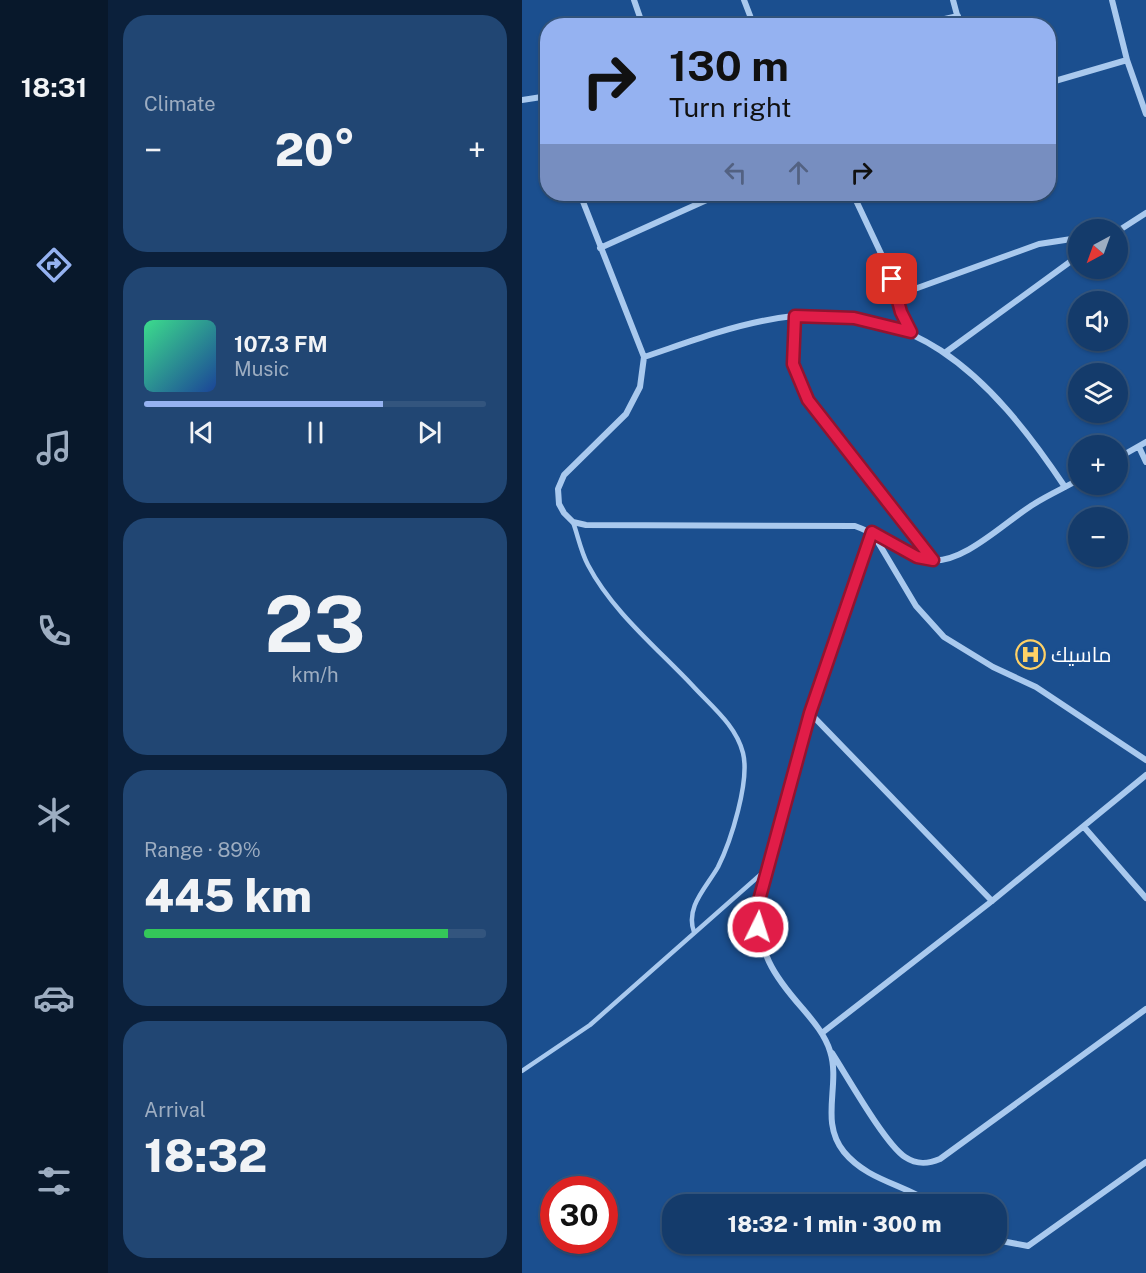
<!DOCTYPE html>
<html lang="en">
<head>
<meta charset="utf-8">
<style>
  :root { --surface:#143b6b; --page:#214673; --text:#f1f3f6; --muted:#9dadc1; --line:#33557e; --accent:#95b2f1 }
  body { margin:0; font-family:"Public Sans",Cairo,sans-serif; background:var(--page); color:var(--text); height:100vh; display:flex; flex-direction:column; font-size:22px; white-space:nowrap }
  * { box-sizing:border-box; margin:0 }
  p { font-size:20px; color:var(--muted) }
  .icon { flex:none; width:33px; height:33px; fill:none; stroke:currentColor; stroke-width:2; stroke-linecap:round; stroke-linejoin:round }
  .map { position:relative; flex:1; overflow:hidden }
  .panel { display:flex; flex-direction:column; gap:15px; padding:15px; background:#0b203b; width:414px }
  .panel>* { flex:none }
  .guide { position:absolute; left:18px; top:18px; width:516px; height:183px; border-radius:24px; box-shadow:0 2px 4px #0004,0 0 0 2px var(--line); background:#95b2f1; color:#111; overflow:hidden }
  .needle { width:39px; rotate:221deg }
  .fabs { position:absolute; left:546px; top:219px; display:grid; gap:12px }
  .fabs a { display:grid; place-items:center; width:60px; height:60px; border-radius:50%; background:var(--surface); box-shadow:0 2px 4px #0004,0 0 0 2px var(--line); font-size:30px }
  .speed { position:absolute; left:18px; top:1176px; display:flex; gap:12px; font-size:30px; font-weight:700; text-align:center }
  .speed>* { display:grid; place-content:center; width:78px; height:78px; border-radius:50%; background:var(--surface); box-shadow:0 2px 4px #0004,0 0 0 2px var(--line); line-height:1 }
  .speed .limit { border:9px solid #d22; background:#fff; color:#111 }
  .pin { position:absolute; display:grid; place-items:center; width:51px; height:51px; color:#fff; margin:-26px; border-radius:12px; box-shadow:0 3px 9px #0006 }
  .me { position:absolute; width:66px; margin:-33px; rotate:4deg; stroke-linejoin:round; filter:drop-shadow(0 0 4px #0008) }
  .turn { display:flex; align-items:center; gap:21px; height:126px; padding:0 30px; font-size:27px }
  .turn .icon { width:78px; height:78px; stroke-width:2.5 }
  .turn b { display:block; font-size:42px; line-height:51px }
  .lanes { display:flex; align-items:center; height:57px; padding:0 30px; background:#0003; justify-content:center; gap:30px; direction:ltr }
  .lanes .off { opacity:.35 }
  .big { font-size:45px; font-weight:800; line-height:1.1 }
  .panel .card { flex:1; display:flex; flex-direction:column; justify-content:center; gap:9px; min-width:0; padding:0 21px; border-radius:24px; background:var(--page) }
  .panel .dial { align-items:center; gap:0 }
  .dial b { font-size:78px; line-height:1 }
  .song { display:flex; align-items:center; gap:18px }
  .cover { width:72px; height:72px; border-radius:9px; background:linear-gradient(135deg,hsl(150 70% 55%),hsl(220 70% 35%)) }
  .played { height:6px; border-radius:3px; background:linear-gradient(90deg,var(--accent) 70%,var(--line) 70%) }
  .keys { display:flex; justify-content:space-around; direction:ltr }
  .heat { display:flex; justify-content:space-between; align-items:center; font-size:33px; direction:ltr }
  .charge { height:9px; border-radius:4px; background:linear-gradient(90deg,#34c759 89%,var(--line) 0) }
  .trip { position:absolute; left:140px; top:1194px; width:345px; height:60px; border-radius:24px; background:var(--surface); box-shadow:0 2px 4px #0004,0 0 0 2px var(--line); font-weight:800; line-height:60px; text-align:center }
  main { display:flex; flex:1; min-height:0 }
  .menu { display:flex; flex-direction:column; width:108px; justify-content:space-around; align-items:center; background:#08182b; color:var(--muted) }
  .menu .icon { width:42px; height:42px }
  .menu .current { color:var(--accent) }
  .menu b { font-size:27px; color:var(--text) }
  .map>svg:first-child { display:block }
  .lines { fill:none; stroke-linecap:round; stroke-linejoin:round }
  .service { stroke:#a9c9ee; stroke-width:4.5 }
  .minor { stroke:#a9c9ee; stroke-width:6 }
  .route-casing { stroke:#92132f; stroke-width:15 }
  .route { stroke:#e11d48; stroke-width:10 }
  .labels { text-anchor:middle; stroke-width:6; stroke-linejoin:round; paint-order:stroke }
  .poi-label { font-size:21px; fill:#fff; stroke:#1b4f8f; text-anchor:start }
</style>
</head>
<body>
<main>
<nav class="menu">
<b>18:31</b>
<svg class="icon current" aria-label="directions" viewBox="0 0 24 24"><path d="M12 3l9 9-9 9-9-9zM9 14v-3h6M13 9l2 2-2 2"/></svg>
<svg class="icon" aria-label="music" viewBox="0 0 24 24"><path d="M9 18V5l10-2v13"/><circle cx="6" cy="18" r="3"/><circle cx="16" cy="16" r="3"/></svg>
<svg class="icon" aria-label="phone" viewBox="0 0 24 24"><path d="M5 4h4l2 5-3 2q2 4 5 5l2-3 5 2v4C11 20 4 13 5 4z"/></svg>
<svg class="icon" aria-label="climate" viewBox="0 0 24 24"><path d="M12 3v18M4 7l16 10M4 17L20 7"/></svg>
<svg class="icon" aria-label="car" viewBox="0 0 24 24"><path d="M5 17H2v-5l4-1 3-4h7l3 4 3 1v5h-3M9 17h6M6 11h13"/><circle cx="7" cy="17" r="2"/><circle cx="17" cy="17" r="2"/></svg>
<svg class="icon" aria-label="filters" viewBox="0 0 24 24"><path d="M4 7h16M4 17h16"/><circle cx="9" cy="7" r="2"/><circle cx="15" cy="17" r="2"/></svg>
</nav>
<section class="panel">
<div class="card"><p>Climate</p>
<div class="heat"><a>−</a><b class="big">20°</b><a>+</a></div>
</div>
<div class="card">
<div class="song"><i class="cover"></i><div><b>107.3 FM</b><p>Music</p></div></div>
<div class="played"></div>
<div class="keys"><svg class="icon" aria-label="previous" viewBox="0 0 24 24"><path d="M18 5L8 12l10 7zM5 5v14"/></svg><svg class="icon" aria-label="pause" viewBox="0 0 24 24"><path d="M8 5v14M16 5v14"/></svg><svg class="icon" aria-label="next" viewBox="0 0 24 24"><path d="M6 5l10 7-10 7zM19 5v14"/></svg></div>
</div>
<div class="card dial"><b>23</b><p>km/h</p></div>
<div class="card"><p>Range · 89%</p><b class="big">445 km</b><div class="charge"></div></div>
<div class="card"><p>Arrival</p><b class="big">18:32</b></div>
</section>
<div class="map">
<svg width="624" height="1273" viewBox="0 0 624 1273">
  <rect width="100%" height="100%" fill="#1b4f8f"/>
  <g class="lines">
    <path class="service" d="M 51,522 C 56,536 59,552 66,565 C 90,611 135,648 170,685 C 189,706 214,725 221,753 C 228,781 209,841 196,867 C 184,888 163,907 172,932
      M 0,1071 L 68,1025 L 246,868"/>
    <path class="minor" d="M 112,0 L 121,26
      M 222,0 L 232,26
      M 431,0 L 438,26
      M 590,0 L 605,60 L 624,114
      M 392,26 L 436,16
      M 526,83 L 605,60
      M 22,97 L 26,107
      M 0,100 L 26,96
      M 58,194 L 122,357 L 118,387 L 104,414 L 42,475 L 36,489 L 37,504 L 42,513 L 51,522 L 64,525 L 333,526 C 359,535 381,555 408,560 C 441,565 485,520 512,504 C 526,495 542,488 556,480
      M 331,194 L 371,279 L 379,312 L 389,332
      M 596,231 L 624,213
      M 78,248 L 198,194
      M 376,295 L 517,244 L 556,238
      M 273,316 L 271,364 L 286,400 L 411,560
      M 424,352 L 556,256
      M 122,357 C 161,344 200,329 240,321 C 386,289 469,376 543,487
      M 617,447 L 624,462
      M 596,458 L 624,442
      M 350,532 L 288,713 L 236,904 C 236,952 250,974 281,1009 C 292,1022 303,1035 308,1051 C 319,1085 297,1121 322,1152 C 346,1181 382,1184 411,1204
      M 350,532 L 394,606 L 422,637 L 471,667 L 514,687 L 624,760
      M 288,713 L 470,901
      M 562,827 L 624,898
      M 300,1033 L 470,901 L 624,775
      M 310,1053 C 325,1076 363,1144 383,1157 C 395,1165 406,1164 418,1159 L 624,1009
      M 474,1240 L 506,1246 L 624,1162"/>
  </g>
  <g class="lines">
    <defs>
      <path id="route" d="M 236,927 L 236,904 L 288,713 L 350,532 L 395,557 L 411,560 L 286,400 L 271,364 L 273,316 L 332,318 L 389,332 L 379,312 L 370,279"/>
    </defs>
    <use href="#route" class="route-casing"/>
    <use href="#route" class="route"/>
  </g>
  <defs>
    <symbol id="hospital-ring" viewBox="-11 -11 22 22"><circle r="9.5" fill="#1b4f8f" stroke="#ffd166" stroke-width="1.5"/><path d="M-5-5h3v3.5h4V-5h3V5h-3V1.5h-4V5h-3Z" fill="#ffd166"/></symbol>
  </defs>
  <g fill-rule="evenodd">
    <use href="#hospital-ring" x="492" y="638" width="33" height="33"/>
  </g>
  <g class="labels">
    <g class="poi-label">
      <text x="529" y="662">ماسيك</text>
    </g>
  </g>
</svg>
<div class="fabs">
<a><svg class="needle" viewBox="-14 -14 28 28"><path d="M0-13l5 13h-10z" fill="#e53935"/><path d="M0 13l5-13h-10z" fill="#9dadc1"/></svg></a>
<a><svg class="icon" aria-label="sound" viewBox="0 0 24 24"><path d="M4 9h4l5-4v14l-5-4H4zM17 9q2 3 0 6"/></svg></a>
<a><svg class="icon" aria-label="layers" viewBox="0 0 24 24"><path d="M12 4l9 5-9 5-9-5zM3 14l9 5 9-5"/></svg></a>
<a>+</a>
<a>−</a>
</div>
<div class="speed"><div class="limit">30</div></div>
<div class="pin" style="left:370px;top:279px;background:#d93025"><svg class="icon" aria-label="arrive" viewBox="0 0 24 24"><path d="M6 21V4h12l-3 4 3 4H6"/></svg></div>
<svg class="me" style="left:236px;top:927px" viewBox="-20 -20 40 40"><circle r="17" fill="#e11d48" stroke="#fff" stroke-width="3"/><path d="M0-11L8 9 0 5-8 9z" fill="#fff"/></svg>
<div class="trip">18:32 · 1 min · 300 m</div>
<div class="guide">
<div class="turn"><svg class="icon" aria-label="right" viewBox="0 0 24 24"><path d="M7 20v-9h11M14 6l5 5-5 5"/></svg><div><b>130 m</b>Turn right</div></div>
<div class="lanes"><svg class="icon off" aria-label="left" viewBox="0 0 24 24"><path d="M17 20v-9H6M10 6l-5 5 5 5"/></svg><svg class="icon off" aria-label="ahead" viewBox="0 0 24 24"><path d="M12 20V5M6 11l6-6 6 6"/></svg><svg class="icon" aria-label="right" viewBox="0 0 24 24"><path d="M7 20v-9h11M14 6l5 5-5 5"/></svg></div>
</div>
</div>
</main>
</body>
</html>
